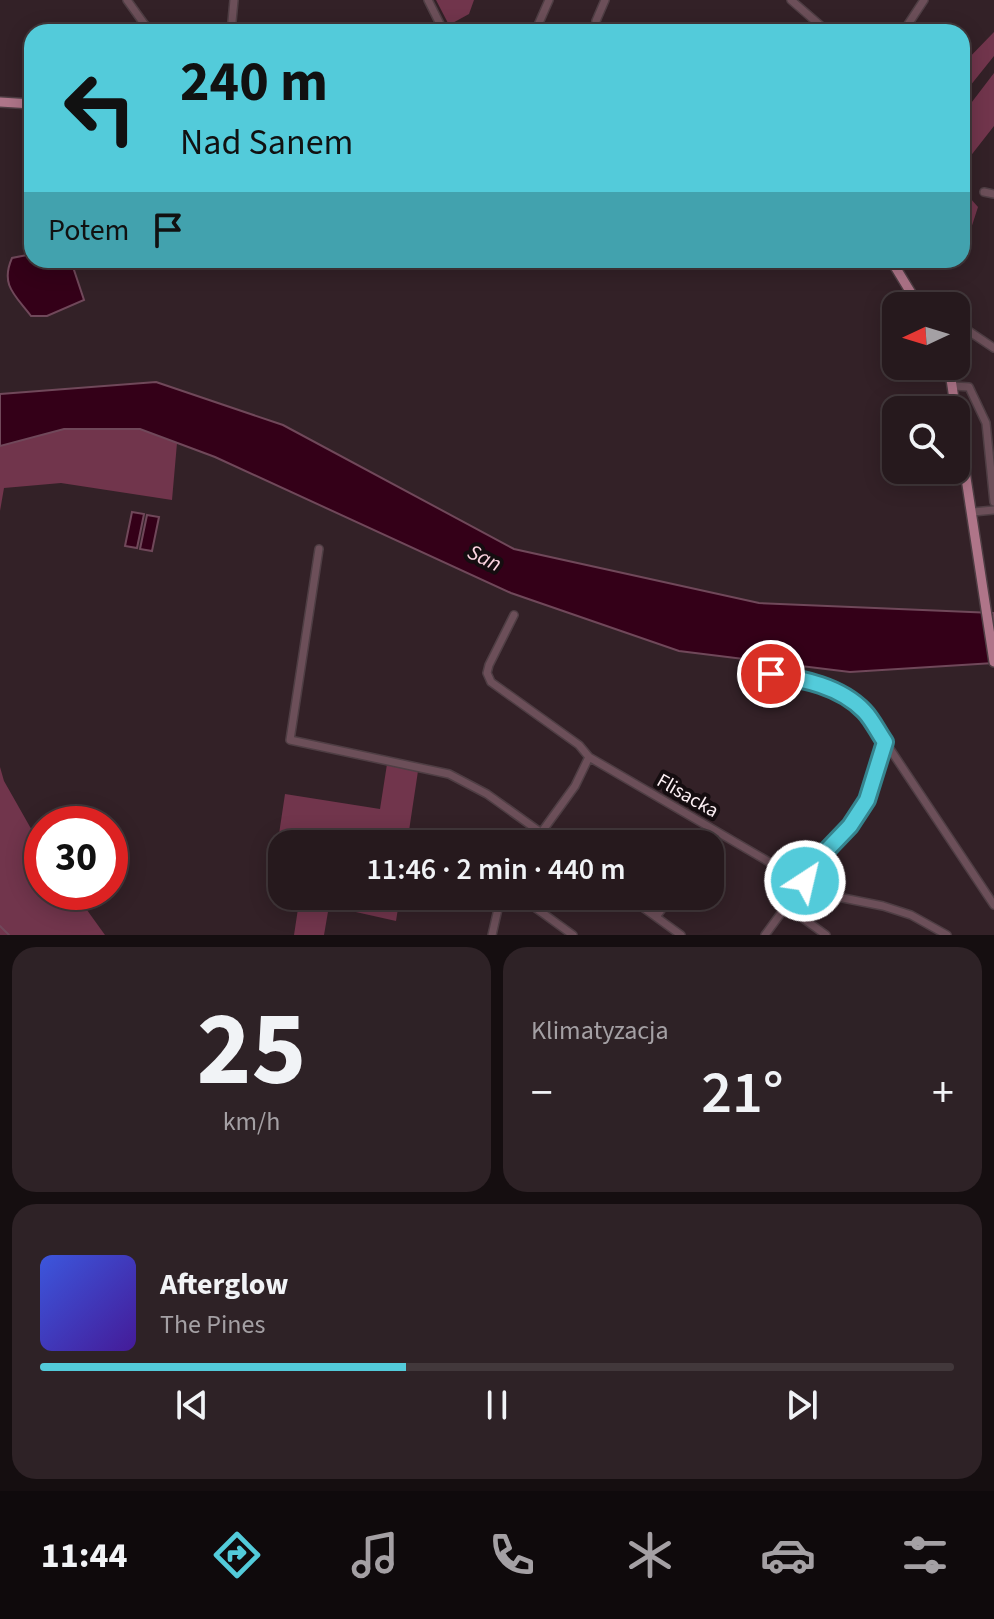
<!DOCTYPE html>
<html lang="pl">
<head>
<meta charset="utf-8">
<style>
  :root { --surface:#26191d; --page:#2e2226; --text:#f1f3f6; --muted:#a4a0a4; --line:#42383b; --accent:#53cbda }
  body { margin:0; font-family:"Source Sans 3",sans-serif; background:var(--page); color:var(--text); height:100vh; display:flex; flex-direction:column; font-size:30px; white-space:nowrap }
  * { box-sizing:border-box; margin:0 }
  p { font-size:26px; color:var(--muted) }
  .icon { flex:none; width:44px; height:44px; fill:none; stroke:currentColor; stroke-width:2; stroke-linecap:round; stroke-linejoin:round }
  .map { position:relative; height:935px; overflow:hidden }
  .sheet { display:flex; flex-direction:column; gap:12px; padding:12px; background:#150e10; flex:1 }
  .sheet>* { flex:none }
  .guide { position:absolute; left:24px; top:24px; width:946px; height:244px; border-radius:24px; box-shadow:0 4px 20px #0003,0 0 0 2px var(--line); background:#53cbda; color:#111; overflow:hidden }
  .needle { width:52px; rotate:266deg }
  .tools { position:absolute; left:882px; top:292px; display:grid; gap:16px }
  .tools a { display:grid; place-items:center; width:88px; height:88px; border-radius:16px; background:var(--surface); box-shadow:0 4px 20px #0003,0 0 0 2px var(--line); font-size:40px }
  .speed { position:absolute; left:24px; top:806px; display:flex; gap:16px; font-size:40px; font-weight:700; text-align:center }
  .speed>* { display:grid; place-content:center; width:104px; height:104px; border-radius:50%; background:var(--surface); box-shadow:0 4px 20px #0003,0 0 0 2px var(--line); line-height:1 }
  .speed .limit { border:12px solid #d22; background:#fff; color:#111 }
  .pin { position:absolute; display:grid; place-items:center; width:68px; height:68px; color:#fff; margin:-34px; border:4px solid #fff; border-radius:50%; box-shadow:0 2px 8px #0007 }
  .me { position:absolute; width:88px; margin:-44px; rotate:35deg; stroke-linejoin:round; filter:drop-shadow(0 0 6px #0008) }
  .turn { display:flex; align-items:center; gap:28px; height:168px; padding:0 24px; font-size:36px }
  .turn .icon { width:104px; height:104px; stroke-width:2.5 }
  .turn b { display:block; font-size:56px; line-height:68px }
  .then { display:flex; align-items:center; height:76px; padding:0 24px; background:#0003; gap:16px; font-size:30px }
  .big { font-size:60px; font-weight:600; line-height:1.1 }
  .sheet .card { flex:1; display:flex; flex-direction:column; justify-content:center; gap:12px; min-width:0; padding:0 28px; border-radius:24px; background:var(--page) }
  .sheet .dial { align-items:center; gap:0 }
  .dial b { font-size:104px; line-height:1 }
  .song { display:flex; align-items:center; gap:24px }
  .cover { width:96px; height:96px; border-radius:12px; background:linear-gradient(135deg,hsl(230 70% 55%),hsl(260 70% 35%)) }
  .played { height:8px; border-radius:4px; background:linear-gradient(90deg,var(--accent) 40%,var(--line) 40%) }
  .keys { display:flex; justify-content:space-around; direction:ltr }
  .heat { display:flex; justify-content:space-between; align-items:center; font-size:44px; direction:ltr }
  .sheet .tiles { flex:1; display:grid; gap:12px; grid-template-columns:1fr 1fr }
  .card:last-child { grid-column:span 2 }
  .trip { position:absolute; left:268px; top:830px; width:456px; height:80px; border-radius:24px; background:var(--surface); box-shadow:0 4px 20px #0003,0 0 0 2px var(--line); font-weight:600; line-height:80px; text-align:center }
  .menu { display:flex; height:128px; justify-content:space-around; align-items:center; background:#0f0a0c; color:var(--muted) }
  .menu .icon { width:56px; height:56px }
  .menu .active { color:var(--accent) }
  .menu b { font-size:36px; color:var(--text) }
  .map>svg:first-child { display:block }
  .green { fill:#71354c }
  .water { fill:#340018; stroke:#70485a; stroke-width:2 }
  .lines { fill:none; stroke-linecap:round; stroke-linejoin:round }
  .stream { stroke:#70485a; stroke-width:2 }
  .minor-casing { stroke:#4f3e44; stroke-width:10 }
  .major-casing { stroke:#4f3e44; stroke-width:12 }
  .minor { stroke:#6c4f59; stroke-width:7 }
  .major { stroke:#af7589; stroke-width:9 }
  .route-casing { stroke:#36848e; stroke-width:20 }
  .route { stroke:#53cbda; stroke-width:14 }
  .labels { text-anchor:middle; stroke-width:8; stroke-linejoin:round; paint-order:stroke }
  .street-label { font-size:20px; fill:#fdf0f4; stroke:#150d10 }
  .water-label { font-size:22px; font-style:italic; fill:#fdd4e1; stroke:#150d10 }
</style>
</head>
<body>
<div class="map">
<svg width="994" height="935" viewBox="0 0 994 935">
  <rect width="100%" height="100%" fill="#332127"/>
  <path class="green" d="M 436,0 L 474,0 L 469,14 L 449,25 Z
    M 994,32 L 994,56 L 962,96 L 962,65 Z
    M 994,73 L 994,126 L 962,167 L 962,115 Z
    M 962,189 L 978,207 L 967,241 L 962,248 Z
    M 64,429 L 140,429 L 177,443 L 172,500 L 61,483 L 4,488 L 0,511 L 0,446 Z
    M 387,764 L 418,771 L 407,844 L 282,844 L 282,896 L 400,896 L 396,921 L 329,906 L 324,935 L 294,935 L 299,902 L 270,894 L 285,794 L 380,809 Z
    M 0,767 L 4,781 L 42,848 L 42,892 L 74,892 L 105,935 L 0,935 Z"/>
  <path class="water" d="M 32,254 L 32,260 L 73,260 L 72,264 L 84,300 L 47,316 L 31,316 C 15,295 0,285 12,258 Z
    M 156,382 L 283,425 L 514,549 L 759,603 L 994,613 L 994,663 L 850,672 L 679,651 L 511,593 L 215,457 L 140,429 L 64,429 L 0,446 L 0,394 Z
    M 132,512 L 144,514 L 137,548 L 125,546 Z
    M 147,515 L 159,517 L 152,551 L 140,549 Z"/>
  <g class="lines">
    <path class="stream" d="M 0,926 L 9,935"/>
    <defs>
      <path id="minor" d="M 127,0 L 145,25 L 155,32
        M 428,0 L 444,32
        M 791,0 L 828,32
        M 596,21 L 605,0
        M 231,32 L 234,0
        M 535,32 L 549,0
        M 903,32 L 924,0
        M 984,192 L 994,194
        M 955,300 L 967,330 L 994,348
        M 954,386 L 969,387 L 986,423 L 994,502
        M 973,512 L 994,510
        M 319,549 L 290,740 L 449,774 L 487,794 L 557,844
        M 514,615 L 489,665 L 487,673 L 491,682 L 579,745 L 589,757 L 788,873 L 804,877 L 806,886
        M 741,677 C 792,671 822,682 864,710 L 994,905
        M 533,844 L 575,786 L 589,757
        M 804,877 L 850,826 L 867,800 L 885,742
        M 806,886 L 833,896 L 883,906 L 911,915 L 947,935
        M 519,896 L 573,935
        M 627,896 L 681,935
        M 786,906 L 826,935
        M 656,917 L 671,896
        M 492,935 L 501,896
        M 765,935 L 798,890 L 806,886"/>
      <path id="major" d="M 0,102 L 32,104
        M 891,260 L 919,306
        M 949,366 L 994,662"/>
    </defs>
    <use href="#minor" class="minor-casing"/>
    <use href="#major" class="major-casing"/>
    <use href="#minor" class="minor"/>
    <use href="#major" class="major"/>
  </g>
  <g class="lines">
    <defs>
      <path id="route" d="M 771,674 C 803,679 840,686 864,711 C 872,719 878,732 885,742 L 867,800 L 850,826 L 805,873 L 805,881"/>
    </defs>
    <use href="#route" class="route-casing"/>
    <use href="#route" class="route"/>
  </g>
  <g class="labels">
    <g class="street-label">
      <text transform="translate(688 795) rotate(30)" y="7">Flisacka</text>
    </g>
    <g class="water-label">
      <text transform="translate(485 557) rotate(26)" y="8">San</text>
    </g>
  </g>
</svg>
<div class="tools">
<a><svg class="needle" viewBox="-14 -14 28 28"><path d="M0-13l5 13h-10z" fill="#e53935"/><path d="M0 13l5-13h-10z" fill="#a4a0a4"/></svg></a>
<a><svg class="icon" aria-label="search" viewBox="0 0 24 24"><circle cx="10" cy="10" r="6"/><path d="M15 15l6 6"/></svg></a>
</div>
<div class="speed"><div class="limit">30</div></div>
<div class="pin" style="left:771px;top:674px;background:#d93025"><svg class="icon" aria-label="arrive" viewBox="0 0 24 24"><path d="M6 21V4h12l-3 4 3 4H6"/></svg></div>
<svg class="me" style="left:805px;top:881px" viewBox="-20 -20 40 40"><circle r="17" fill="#53cbda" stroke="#fff" stroke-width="3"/><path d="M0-11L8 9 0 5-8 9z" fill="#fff"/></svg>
<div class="trip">11:46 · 2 min · 440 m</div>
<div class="guide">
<div class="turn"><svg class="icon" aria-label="left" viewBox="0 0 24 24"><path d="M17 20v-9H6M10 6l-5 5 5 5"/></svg><div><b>240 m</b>Nad Sanem</div></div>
<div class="then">Potem<svg class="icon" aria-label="arrive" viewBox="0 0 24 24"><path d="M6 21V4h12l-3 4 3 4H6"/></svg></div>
</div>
</div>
<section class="sheet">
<div class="tiles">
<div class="card dial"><b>25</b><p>km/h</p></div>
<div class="card"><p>Klimatyzacja</p>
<div class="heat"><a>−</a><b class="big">21°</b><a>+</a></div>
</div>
<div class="card">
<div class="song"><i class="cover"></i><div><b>Afterglow</b><p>The Pines</p></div></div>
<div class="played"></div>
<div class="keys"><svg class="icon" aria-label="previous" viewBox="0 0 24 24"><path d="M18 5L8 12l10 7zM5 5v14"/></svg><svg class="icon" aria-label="pause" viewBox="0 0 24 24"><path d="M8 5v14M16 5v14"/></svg><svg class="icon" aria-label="next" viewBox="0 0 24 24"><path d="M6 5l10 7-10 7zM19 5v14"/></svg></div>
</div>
</div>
</section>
<nav class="menu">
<b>11:44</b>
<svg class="icon active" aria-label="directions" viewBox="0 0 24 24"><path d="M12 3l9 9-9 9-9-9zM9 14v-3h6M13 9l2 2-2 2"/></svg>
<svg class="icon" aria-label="music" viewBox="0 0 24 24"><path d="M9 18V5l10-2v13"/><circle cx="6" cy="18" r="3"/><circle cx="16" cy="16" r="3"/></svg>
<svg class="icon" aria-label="phone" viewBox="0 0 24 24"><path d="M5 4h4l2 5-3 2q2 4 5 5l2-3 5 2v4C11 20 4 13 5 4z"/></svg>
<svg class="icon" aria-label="climate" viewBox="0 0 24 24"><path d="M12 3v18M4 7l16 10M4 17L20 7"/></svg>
<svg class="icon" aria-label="car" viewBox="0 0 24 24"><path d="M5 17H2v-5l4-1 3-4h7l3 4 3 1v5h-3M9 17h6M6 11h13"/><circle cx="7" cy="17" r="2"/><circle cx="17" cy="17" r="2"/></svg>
<svg class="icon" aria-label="filters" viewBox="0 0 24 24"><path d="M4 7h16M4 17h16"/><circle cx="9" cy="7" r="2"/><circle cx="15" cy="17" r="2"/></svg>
</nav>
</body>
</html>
